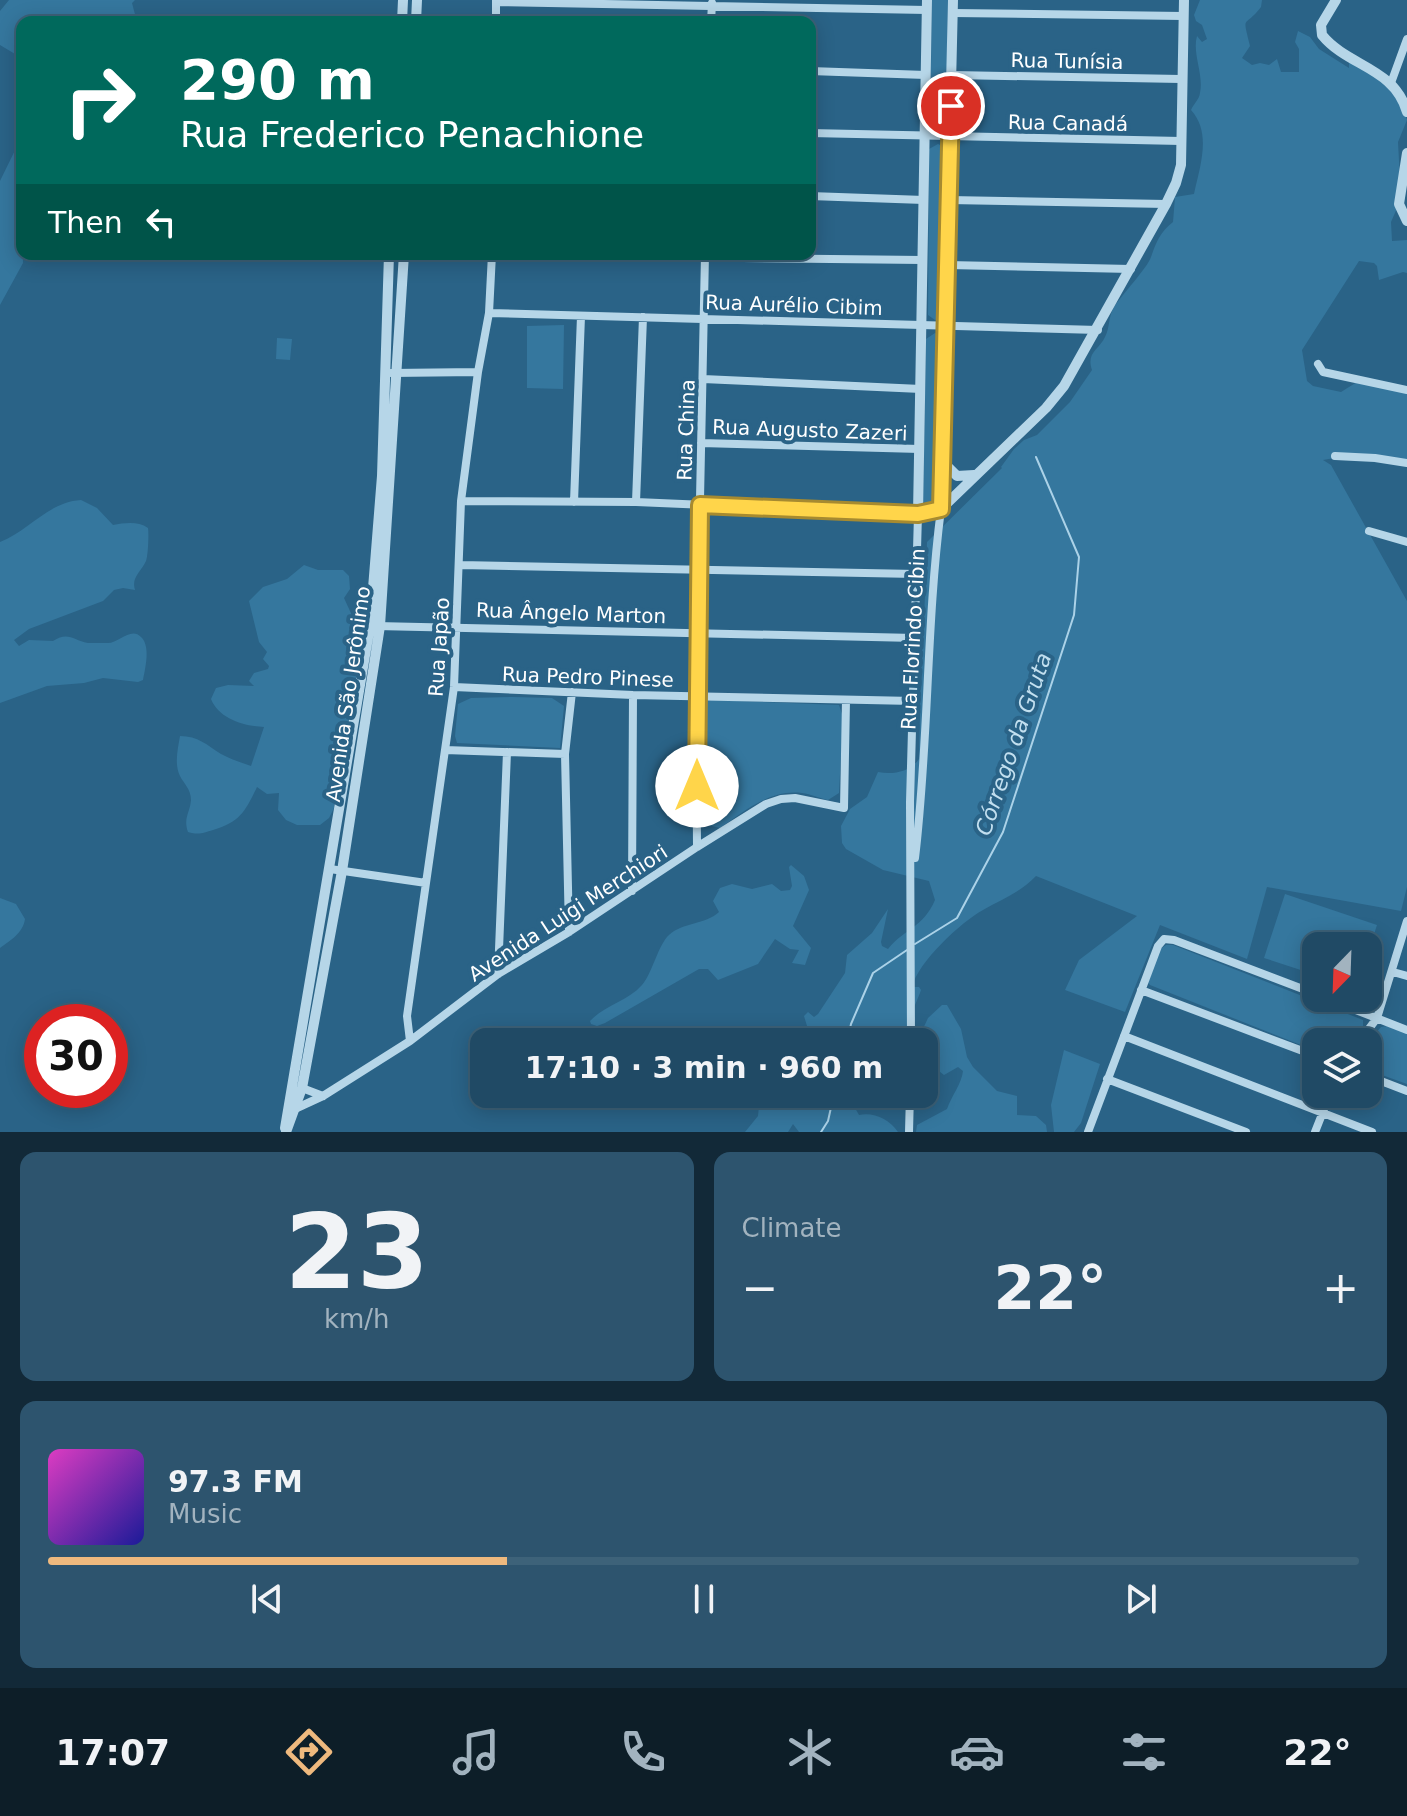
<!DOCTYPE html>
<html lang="en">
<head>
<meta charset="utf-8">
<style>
  :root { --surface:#204a65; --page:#2d546e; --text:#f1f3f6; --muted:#a2b3bf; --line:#3d6279; --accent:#eeb97e }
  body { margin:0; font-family:"DejaVu Sans",sans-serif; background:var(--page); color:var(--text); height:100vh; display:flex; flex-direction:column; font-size:30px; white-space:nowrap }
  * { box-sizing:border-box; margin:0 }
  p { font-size:26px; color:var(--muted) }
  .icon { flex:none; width:44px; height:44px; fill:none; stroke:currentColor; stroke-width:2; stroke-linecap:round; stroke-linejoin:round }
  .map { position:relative; height:1132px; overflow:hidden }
  .sheet { display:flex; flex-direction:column; gap:20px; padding:20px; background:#122938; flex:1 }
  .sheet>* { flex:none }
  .banner { position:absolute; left:16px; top:16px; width:800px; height:244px; border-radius:16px; box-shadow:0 4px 20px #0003,0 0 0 2px var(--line); background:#00695c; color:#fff; overflow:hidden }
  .needle { width:52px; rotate:203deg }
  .fabs { position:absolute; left:1302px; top:932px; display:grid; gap:16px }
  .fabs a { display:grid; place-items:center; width:80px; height:80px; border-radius:16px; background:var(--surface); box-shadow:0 4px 20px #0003,0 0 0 2px var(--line); font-size:40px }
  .speed { position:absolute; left:24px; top:1004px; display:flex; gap:16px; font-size:40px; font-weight:700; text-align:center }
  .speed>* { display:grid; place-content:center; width:104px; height:104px; border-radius:50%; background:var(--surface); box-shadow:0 4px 20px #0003,0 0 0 2px var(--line); line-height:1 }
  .speed .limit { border:12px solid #d22; background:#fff; color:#111 }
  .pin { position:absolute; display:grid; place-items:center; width:68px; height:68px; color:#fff; margin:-34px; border:4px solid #fff; border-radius:50%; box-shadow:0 2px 8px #0007 }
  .me { position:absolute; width:88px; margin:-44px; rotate:0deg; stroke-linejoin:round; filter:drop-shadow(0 0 6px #0008) }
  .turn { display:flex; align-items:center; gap:28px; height:168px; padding:0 32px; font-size:36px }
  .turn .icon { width:104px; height:104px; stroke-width:2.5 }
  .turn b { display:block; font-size:56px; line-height:68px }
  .then { display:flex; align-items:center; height:76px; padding:0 32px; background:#0003; gap:16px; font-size:30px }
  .big { font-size:60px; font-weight:700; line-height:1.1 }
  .sheet .tile { flex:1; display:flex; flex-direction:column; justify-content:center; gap:12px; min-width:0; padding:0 28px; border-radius:16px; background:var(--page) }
  .sheet .dial { align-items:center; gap:0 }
  .dial b { font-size:104px; line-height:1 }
  .song { display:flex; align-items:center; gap:24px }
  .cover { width:96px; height:96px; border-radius:12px; background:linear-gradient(135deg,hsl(310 70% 55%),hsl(240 70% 35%)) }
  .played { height:8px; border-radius:4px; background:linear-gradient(90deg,var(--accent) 35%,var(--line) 35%) }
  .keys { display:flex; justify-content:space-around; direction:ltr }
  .heat { display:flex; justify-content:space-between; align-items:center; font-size:44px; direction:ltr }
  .sheet .tiles { flex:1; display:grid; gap:20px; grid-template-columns:1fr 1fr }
  .tile:last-child { grid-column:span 2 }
  .trip { position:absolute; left:470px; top:1028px; width:468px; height:80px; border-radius:16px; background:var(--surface); box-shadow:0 4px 20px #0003,0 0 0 2px var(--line); font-weight:700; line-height:80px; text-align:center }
  .dock { display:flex; height:128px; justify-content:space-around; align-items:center; background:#0d1e28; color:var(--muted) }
  .dock .icon { width:56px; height:56px }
  .dock .selected { color:var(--accent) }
  .dock b { font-size:36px; color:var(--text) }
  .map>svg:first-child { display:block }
  .green { fill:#35779e }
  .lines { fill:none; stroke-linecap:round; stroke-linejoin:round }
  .stream { stroke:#abd2e8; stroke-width:2 }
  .minor { stroke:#b6d6e8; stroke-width:8 }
  .tertiary { stroke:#b6d6e8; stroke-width:10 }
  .route-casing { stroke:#a68a30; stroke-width:20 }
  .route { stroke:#ffd54a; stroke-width:14 }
  .labels { text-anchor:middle; stroke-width:8; stroke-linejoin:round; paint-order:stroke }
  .street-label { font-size:20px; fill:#fff; stroke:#2a6387 }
  .water-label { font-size:22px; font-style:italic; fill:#c2dfef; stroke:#2a6387 }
</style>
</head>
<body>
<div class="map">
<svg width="1407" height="1132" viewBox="0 0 1407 1132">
  <rect width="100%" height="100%" fill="#2a6387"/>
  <path class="green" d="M 9,0 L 135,0 L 132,3 L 137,22 L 22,22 L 22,53 L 15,54 L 0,45 L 0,11 Z
    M 932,0 L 948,0 L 946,129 L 938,132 L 930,127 Z
    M 1200,0 L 1262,0 L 1261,7 C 1244,29 1242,13 1250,46 L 1242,58 L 1252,65 L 1260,63 L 1269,65 L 1277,59 L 1281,72 L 1299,72 L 1299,49 L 1295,42 L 1298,31 L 1310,37 L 1319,49 L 1349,68 L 1349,60 L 1388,81 L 1404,110 L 1407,120 L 1398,142 L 1401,199 L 1391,222 L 1392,241 L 1407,240 L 1407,273 L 1403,272 L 1379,280 L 1377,266 L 1374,263 L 1359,261 L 1302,350 L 1307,381 L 1313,386 L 1341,392 L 1357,382 L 1407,391 L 1407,461 L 1340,457 L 1323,460 L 1331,465 L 1407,601 L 1407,887 L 1401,911 L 1267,887 L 1247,959 L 1160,925 L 1125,1012 L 1065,990 L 1079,960 L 1137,916 L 1036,876 C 1021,892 1002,899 983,910 C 961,922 918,962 912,987 L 919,987 L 921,990 C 916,1006 903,1021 921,1033 L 928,1018 L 942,1005 L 947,1005 L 961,1029 L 967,1057 L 973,1067 L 997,1091 L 1017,1096 L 1017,1115 L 1036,1116 L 1046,1125 L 1047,1132 L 916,1132 L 917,1125 L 947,1109 C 951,1097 962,1083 963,1071 L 958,1067 L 944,1075 L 935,1068 L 924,1066 L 924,1042 L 886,1042 L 881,1037 L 878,1042 L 862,1040 L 861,1042 L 775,1042 L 765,1039 L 763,1036 L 772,1032 L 803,1036 L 807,1026 L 804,1016 L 808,1012 L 814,1017 L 818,1014 L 845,973 L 847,955 L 872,933 L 888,909 L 881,942 L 882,946 L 888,949 C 905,928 923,928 935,900 L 929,881 L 883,870 L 846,849 L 842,843 L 841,826 L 850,809 L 867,797 L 878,772 C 893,775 910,772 919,759 L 920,712 L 917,702 L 921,689 L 922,673 L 917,665 L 917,645 L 924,620 L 927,542 L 1002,468 L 1001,467 L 1014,449 L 1024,440 L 1037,435 L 1070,402 L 1092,370 C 1086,352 1099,350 1105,337 C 1110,328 1108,317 1114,307 C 1121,296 1148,267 1151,257 C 1156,243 1160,232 1173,222 L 1175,197 L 1194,194 C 1200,166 1212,133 1191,110 C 1194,103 1199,100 1200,93 C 1204,74 1192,54 1197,36 L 1202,42 L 1207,39 L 1202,25 L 1196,21 L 1194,15 Z
    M 22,136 L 23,263 L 0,305 L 0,181 Z
    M 938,144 L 946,148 L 943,317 L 935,320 L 928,315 L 929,149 Z
    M 564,325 L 563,389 L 527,388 L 527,326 Z
    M 935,333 L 940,335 L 937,505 L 931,506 L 923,502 L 926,339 Z
    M 277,338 L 292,339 L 290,360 L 276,359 Z
    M 81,500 L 97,508 L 113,525 C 125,523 138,521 148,528 C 149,534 148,556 146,561 C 141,572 131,577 135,590 L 123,588 L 114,590 L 103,601 L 29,629 L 14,640 L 19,646 L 29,640 L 53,641 C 68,631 73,640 88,643 C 94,643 101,643 107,643 C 118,644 131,626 141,637 C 151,646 145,669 143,680 L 138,682 L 103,678 L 84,683 L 47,686 L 0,703 L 0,542 C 29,531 48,502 81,500 Z
    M 304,565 L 318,570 L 343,570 L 349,576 L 350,589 L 344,598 L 361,635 L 364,655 L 344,758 L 334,776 L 334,808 L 329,818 L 320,825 L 297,825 L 286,820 L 278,810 L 279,793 L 267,794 L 257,787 C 245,812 240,822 213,830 C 203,833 199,835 188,832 C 183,818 190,813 191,800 C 191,789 184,784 180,776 C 174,764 178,748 180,736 C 198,736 207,745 221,754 C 230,759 242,763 251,766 L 264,727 C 244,726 219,719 211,699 L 216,688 L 228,685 L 254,686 L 249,681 L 254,673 L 268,669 L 269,666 L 263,659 L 267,652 L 259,642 L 249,601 L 263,587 L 287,579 Z
    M 513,697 L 552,698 L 564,706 L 560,748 L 457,743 L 455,736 L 458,704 L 471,698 Z
    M 711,700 L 839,705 L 843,717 L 839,793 L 828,800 C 819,798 811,794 802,793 C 770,789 745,811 720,828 L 708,825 L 700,816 L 701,708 L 703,703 Z
    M 791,865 L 804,876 L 809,890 L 793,926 L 811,948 L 805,965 L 792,963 L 799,950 L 790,949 L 775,939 L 758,964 L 718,980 L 708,969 L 699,969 L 605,1023 L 597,1026 L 591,1024 L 590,1021 C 605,1005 628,1001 642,985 C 652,974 658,945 669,935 C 683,922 705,925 719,912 L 713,901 L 720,888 L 732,884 L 752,889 L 772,884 L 781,891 L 790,890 L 792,886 L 789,867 Z
    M 1285,894 L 1377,925 L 1368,953 L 1368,946 L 1316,946 L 1316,975 L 1264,958 Z
    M 0,898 L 16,904 L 25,919 C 23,933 11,940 0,948 Z
    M 1166,945 L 1173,945 L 1363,1020 L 1363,1028 L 1352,1042 L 1316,1042 L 1316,1051 L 1150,985 L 1148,983 L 1160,949 Z
    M 1387,1026 L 1407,1033 L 1407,1084 L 1368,1070 L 1368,1042 L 1381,1027 Z
    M 1064,1050 L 1100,1064 L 1081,1123 L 1074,1132 L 1054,1132 L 1051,1105 Z
    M 750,1094 L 847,1094 L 859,1115 C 874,1112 889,1119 898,1132 L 799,1132 L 793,1124 L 788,1132 L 745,1132 L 758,1116 L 759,1106 Z"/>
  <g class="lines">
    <path class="stream" d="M 915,944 L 957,918 L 1003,832 L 1074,615 L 1079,557 L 1036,457
      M 847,1042 L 851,1024 L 873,973 L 907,950
      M 821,1132 L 828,1121 L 834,1094"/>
    <path class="minor" d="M 496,2 L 927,10
      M 953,13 L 1183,16
      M 496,22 L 496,0
      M 711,22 L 712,3
      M 810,71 L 926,75
      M 952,75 L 1181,79
      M 1391,83 L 1407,39
      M 810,133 L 1181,141
      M 810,196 L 924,200
      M 949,200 L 1166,204
      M 492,255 L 923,260
      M 948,265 L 1131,269
      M 489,313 L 1098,330
      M 1318,364 L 1323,372 L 1407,390
      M 391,373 L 478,372
      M 703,379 L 921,389
      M 701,443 L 920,449
      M 1335,456 L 1375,458 L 1407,463
      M 461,501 L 636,502 L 918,514 L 910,802 L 911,1042
      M 574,502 L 581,316
      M 636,502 L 643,317
      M 1369,531 L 1407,542
      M 460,565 L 916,574
      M 376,626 L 915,638
      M 454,687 L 633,695 L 913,701
      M 445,750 L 565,754
      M 697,847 L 696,696 L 705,254
      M 915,858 C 929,742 926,625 941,509
      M 330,869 L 426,883
      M 632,891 L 633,695
      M 569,932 L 565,754 L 572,692
      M 1393,972 L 1407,976
      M 498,974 L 507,752
      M 1141,990 L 1316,1056
      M 1325,998 L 1407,1030
      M 1124,1036 L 1372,1132
      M 410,1041 L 407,1016 L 454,687 L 461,501 L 478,372 L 489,313 L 492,254
      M 1359,1042 L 1377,1018 L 1407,921
      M 1368,1076 L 1407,1091
      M 1107,1079 L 1246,1132
      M 302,1088 L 323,1096
      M 297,1108 L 323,1096 L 410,1041 L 498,974 L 569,932 L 697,847 L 766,804 L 781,799 L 795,798 L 844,808 L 846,700
      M 909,1132 L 910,1094
      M 1088,1132 L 1158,946 L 1164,939 L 1174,940 L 1316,994
      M 1315,1132 L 1330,1094"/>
    <path class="tertiary" d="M 927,0 L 918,514 L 941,509 L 1046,408 L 1064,386 L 1166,204 L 1176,183 L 1181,165 L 1184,0
      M 1336,0 L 1321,25 L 1322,35 C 1348,67 1394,67 1407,112
      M 402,22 L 403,0
      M 416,22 L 417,0
      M 1407,153 L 1399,204 L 1407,221
      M 944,463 L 957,476 L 974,475
      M 941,509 L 953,0
      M 285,1128 L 370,626 L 382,476 L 389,254
      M 286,1132 L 302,1088 L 342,871 L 380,626 L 404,254"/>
  </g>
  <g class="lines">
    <defs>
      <path id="route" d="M 697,786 L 700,505 L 918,514 L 941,509 L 951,106"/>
    </defs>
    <use href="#route" class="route-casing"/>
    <use href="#route" class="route"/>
  </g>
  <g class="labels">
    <g class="street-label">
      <text transform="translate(1067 61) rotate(1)" y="7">Rua Tunísia</text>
      <text transform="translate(1068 123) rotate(1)" y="7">Rua Canadá</text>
      <text transform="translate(794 305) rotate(2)" y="7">Rua Aurélio Cibim</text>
      <text transform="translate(686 430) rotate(-88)" y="7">Rua China</text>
      <text transform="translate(810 430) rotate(2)" y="7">Rua Augusto Zazeri</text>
      <text transform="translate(571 613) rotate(2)" y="7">Rua Ângelo Marton</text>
      <text transform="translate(913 639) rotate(-87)" y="7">Rua Florindo Cibin</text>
      <text transform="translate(439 647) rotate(-86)" y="7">Rua Japão</text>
      <text transform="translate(588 677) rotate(2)" y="7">Rua Pedro Pinese</text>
      <text transform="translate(348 694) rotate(-82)" y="7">Avenida São Jerônimo</text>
      <text transform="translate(568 913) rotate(-33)" y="7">Avenida Luigi Merchiori</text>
    </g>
    <g class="water-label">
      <text transform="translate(1013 744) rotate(-71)" y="8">Córrego da Gruta</text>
    </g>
  </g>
</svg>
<div class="fabs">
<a><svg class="needle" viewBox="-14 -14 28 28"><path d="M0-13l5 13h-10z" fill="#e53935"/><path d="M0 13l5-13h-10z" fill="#a2b3bf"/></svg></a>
<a><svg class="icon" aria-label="layers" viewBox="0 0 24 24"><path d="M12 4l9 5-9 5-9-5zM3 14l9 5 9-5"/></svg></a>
</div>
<div class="speed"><div class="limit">30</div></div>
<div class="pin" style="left:951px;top:106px;background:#d93025"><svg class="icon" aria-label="arrive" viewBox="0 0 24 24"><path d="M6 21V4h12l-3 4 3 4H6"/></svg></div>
<svg class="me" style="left:697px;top:786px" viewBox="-20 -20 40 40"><circle r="19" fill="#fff"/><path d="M0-13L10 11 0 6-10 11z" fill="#ffd54a"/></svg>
<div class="trip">17:10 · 3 min · 960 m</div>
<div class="banner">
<div class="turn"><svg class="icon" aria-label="right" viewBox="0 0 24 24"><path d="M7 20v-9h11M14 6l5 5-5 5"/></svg><div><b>290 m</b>Rua Frederico Penachione</div></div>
<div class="then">Then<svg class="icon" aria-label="left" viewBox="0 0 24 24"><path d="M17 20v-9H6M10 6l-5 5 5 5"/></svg></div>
</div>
</div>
<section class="sheet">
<div class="tiles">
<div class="tile dial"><b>23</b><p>km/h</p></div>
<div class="tile"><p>Climate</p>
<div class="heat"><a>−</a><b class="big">22°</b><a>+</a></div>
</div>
<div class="tile">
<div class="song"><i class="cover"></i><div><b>97.3 FM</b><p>Music</p></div></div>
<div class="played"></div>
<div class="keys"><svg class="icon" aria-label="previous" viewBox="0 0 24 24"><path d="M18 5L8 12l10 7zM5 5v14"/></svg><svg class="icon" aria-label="pause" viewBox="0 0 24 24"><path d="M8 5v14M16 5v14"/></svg><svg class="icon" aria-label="next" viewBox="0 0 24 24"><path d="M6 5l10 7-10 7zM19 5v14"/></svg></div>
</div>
</div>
</section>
<nav class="dock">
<b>17:07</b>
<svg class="icon selected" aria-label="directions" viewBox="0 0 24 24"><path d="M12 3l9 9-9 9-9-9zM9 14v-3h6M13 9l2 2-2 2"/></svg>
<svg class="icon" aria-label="music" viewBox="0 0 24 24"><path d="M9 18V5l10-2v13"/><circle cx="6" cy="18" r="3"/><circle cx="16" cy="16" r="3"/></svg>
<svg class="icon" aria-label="phone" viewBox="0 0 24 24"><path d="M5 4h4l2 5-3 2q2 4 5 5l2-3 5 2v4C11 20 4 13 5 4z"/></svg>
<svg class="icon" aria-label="climate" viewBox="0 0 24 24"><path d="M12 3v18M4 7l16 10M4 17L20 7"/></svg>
<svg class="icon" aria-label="car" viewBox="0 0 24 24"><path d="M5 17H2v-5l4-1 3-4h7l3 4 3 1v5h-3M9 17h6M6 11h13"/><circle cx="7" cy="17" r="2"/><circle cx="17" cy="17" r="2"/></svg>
<svg class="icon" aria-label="filters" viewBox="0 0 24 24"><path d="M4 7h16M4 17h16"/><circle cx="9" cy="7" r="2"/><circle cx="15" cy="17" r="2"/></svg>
<b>22°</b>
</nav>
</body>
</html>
